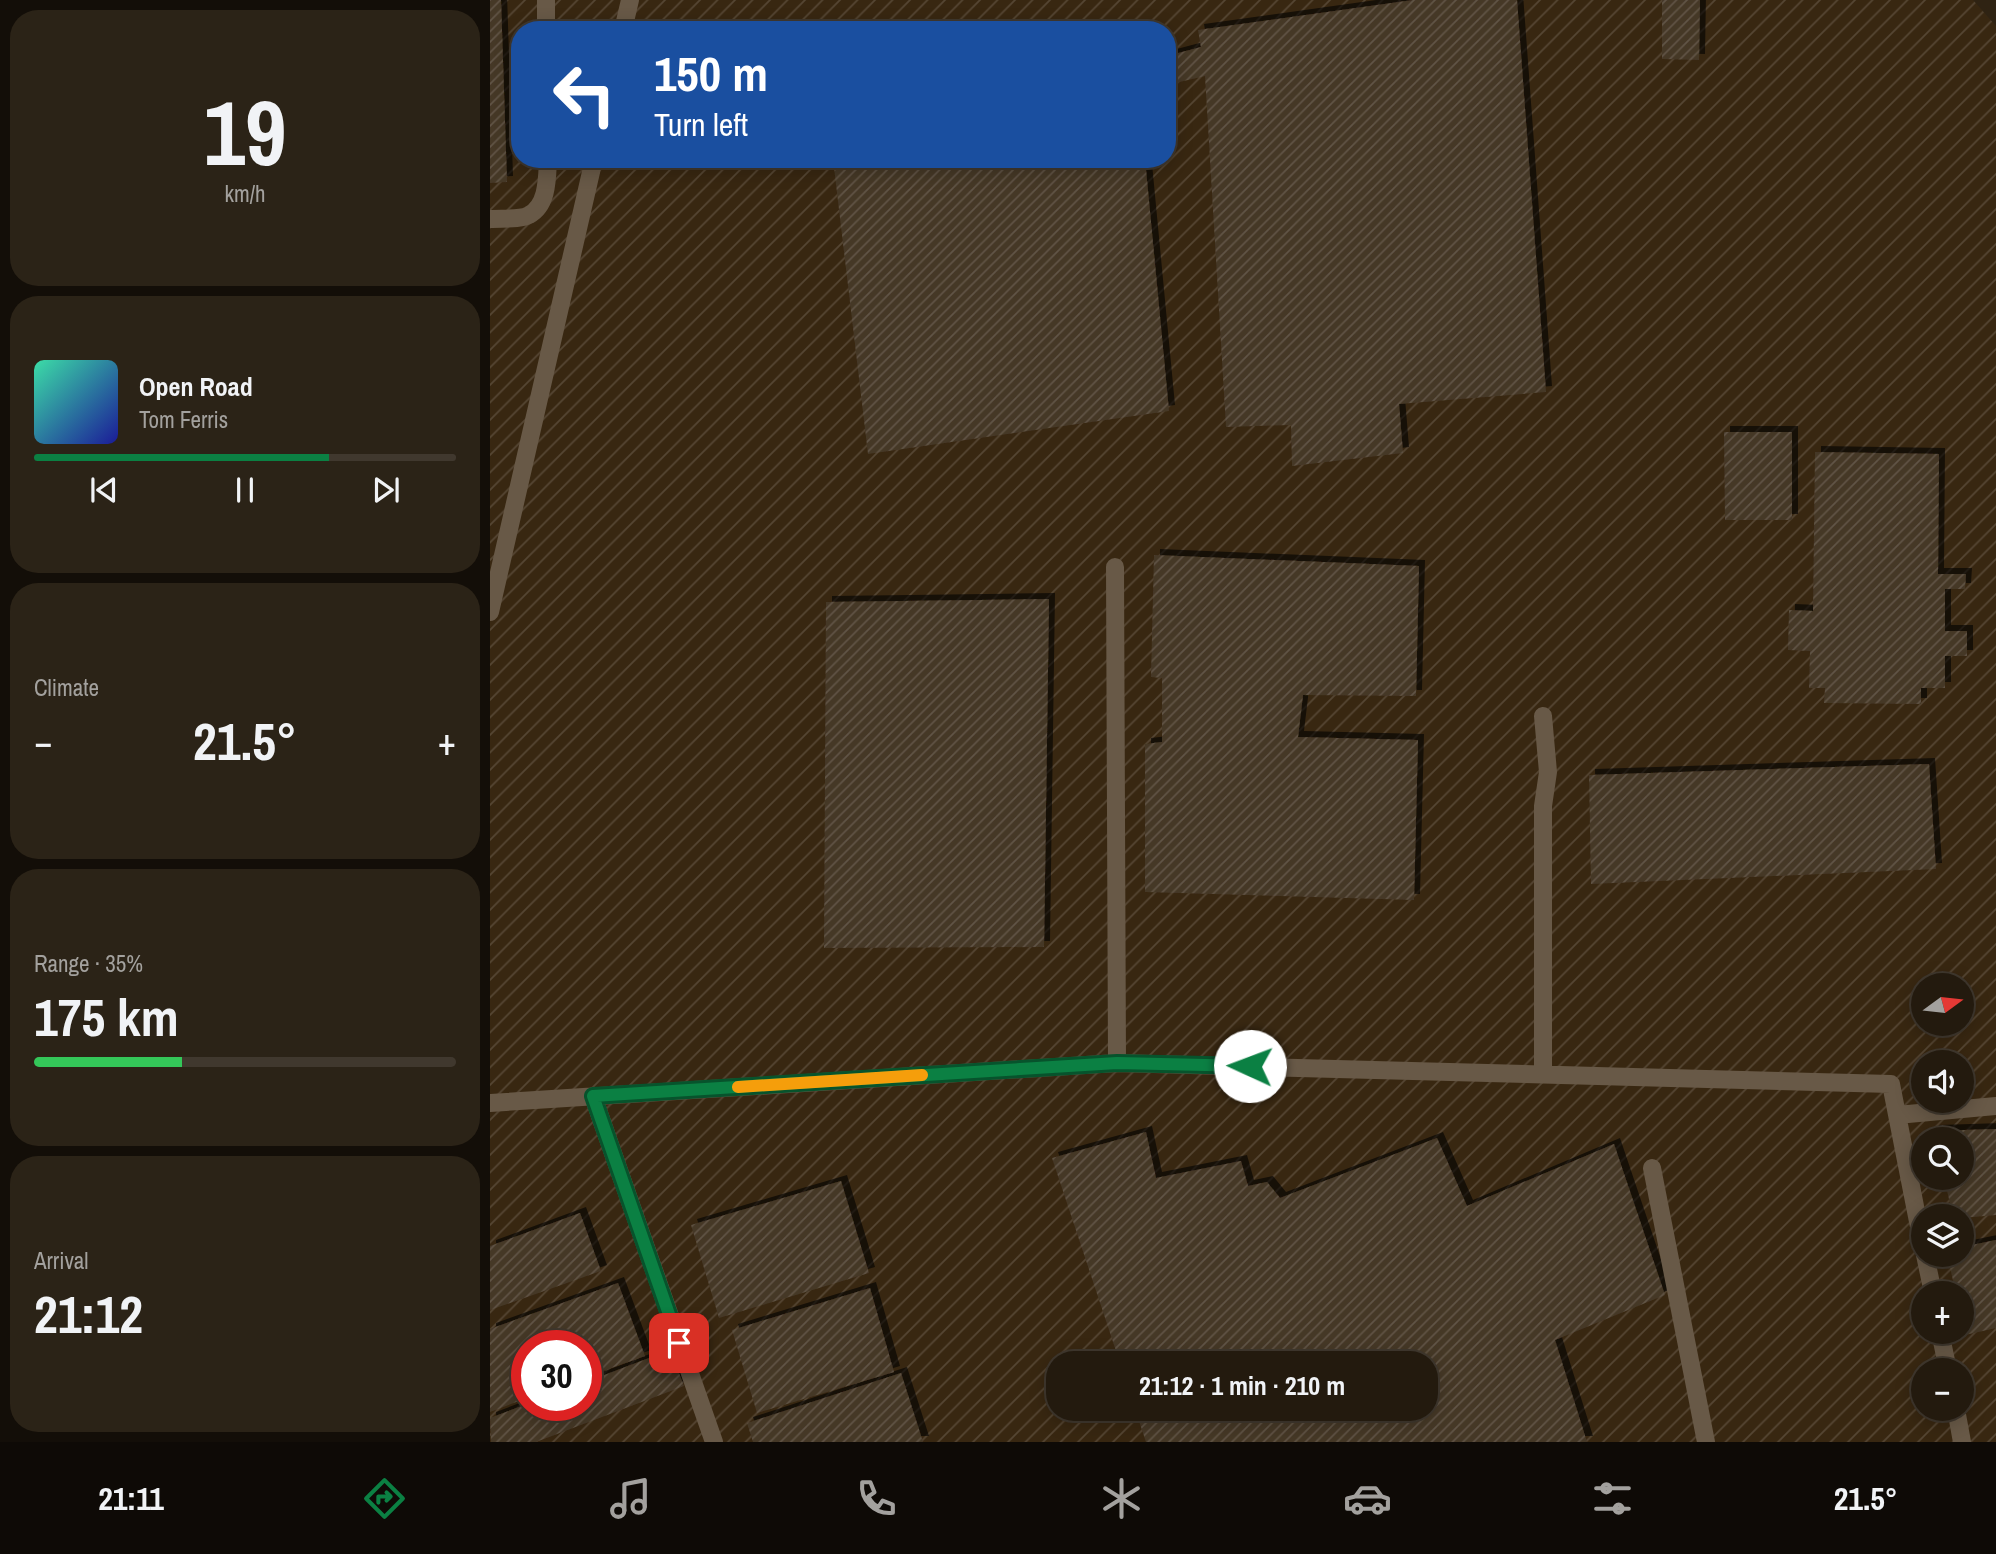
<!DOCTYPE html>
<html lang="en">
<head>
<meta charset="utf-8">
<style>
  :root { --surface:#231a0e; --page:#2b2317; --text:#f1f3f6; --muted:#a3a19e; --line:#40382e; --accent:#0b8043 }
  body { margin:0; font-family:"Archivo Narrow",sans-serif; background:var(--page); color:var(--text); height:100vh; display:flex; flex-direction:column; font-size:26px; white-space:nowrap }
  * { box-sizing:border-box; margin:0 }
  p { font-size:23px; color:var(--muted) }
  .icon { flex:none; width:38px; height:38px; fill:none; stroke:currentColor; stroke-width:2; stroke-linecap:round; stroke-linejoin:round }
  .map { position:relative; flex:1; overflow:hidden }
  .drawer { display:flex; flex-direction:column; gap:10px; padding:10px; background:#130e08; width:490px }
  .drawer>* { flex:none }
  .banner { position:absolute; left:21px; top:21px; width:665px; height:147px; border-radius:28px; box-shadow:0 4px 18px #0003,0 0 0 2px var(--line); background:#1a4fa0; color:#fff; overflow:hidden }
  .needle { width:46px; rotate:75deg }
  .tools { position:absolute; left:1421px; top:973px; display:grid; gap:14px }
  .tools a { display:grid; place-items:center; width:63px; height:63px; border-radius:50%; background:var(--surface); box-shadow:0 4px 18px #0003,0 0 0 2px var(--line); font-size:35px }
  .speed { position:absolute; left:21px; top:1330px; display:flex; gap:14px; font-size:35px; font-weight:700; text-align:center }
  .speed>* { display:grid; place-content:center; width:91px; height:91px; border-radius:50%; background:var(--surface); box-shadow:0 4px 18px #0003,0 0 0 2px var(--line); line-height:1 }
  .speed .limit { border:10px solid #d22; background:#fff; color:#111 }
  .pin { position:absolute; display:grid; place-items:center; width:60px; height:60px; color:#fff; margin:-30px; border-radius:14px; box-shadow:0 4px 10px #0006 }
  .me { position:absolute; width:77px; margin:-38px; rotate:272deg; stroke-linejoin:round; filter:drop-shadow(0 0 5px #0008) }
  .turn { display:flex; align-items:center; gap:24px; height:147px; padding:0 28px; font-size:32px }
  .turn .icon { width:91px; height:91px; stroke-width:2.5 }
  .turn b { display:block; font-size:49px; line-height:60px }
  .big { font-size:52px; font-weight:700; line-height:1.1 }
  .drawer .card { flex:1; display:flex; flex-direction:column; justify-content:center; gap:10px; min-width:0; padding:0 24px; border-radius:28px; background:var(--page) }
  .drawer .dial { align-items:center; gap:0 }
  .dial b { font-size:91px; line-height:1 }
  .song { display:flex; align-items:center; gap:21px }
  .cover { width:84px; height:84px; border-radius:10px; background:linear-gradient(135deg,hsl(160 70% 55%),hsl(240 70% 35%)) }
  .played { height:7px; border-radius:4px; background:linear-gradient(90deg,var(--accent) 70%,var(--line) 70%) }
  .keys { display:flex; justify-content:space-around; direction:ltr }
  .heat { display:flex; justify-content:space-between; align-items:center; font-size:38px; direction:ltr }
  .charge { height:10px; border-radius:5px; background:linear-gradient(90deg,#34c759 35%,var(--line) 0) }
  .trip { position:absolute; left:556px; top:1351px; width:392px; height:70px; border-radius:28px; background:var(--surface); box-shadow:0 4px 18px #0003,0 0 0 2px var(--line); font-weight:700; line-height:70px; text-align:center }
  .dock { display:flex; height:112px; justify-content:space-around; align-items:center; background:#0e0a06; color:var(--muted) }
  .dock .icon { width:49px; height:49px }
  .dock .current { color:var(--accent) }
  .dock b { font-size:32px; color:var(--text) }
  main { display:flex; flex:1; min-height:0 }
  .map>svg:first-child { display:block }
  .industrial { fill:url(#industrial-furrows); fill-rule:evenodd }
  .building { fill:url(#building-hatch); filter:url(#shadow) }
  .lines { fill:none; stroke-linecap:round; stroke-linejoin:round }
  .minor { stroke:#685947; stroke-width:18 }
  .route-casing { stroke:#07532c; stroke-width:18 }
  .route { stroke:#0b8043; stroke-width:12 }
  .slow { stroke:#f59e0b; stroke-width:12 }
</style>
</head>
<body>
<main>
<section class="drawer">
<div class="card dial"><b>19</b><p>km/h</p></div>
<div class="card">
<div class="song"><i class="cover"></i><div><b>Open Road</b><p>Tom Ferris</p></div></div>
<div class="played"></div>
<div class="keys"><svg class="icon" aria-label="previous" viewBox="0 0 24 24"><path d="M18 5L8 12l10 7zM5 5v14"/></svg><svg class="icon" aria-label="pause" viewBox="0 0 24 24"><path d="M8 5v14M16 5v14"/></svg><svg class="icon" aria-label="next" viewBox="0 0 24 24"><path d="M6 5l10 7-10 7zM19 5v14"/></svg></div>
</div>
<div class="card"><p>Climate</p>
<div class="heat"><a>−</a><b class="big">21.5°</b><a>+</a></div>
</div>
<div class="card"><p>Range · 35%</p><b class="big">175 km</b><div class="charge"></div></div>
<div class="card"><p>Arrival</p><b class="big">21:12</b></div>
</section>
<div class="map">
<svg width="1506" height="1442" viewBox="0 0 1506 1442">
  <defs>
    <pattern id="industrial-furrows" width="10" height="10" patternUnits="userSpaceOnUse" patternTransform="scale(1.75)"><rect width="10" height="10" fill="#382711"/><path d="M-1 1l2-2M0 10L10 0M9 11l2-2" fill="none" stroke="#554633"/></pattern>
    <pattern id="building-hatch" width="6" height="6" patternUnits="userSpaceOnUse" patternTransform="scale(1.75)"><rect width="6" height="6" fill="#453727"/><path d="M-1 1l2-2M0 6l6-6M5 7l2-2" fill="none" stroke="#605445"/></pattern>
    <filter id="shadow"><feDropShadow dx="6" dy="-6" stdDeviation="0" flood-color="#0009"/></filter>
  </defs>
  <rect width="100%" height="100%" fill="#2f2313"/>
  <path class="industrial" d="M 0,0 L 1483,0 L 1506,26 L 1506,1442 L 0,1442 ZM 30,30 L 677,30 L 677,159 L 30,159 ZM 1433,985 L 1472,985 L 1472,1024 L 1433,1024 ZM 1433,1062 L 1472,1062 L 1472,1101 L 1433,1101 ZM 1433,1139 L 1472,1139 L 1472,1178 L 1433,1178 ZM 1433,1216 L 1472,1216 L 1472,1255 L 1433,1255 ZM 1433,1293 L 1472,1293 L 1472,1332 L 1433,1332 ZM 37,1346 L 96,1346 L 96,1405 L 37,1405 ZM 569,1363 L 936,1363 L 936,1409 L 569,1409 ZM 1433,1370 L 1472,1370 L 1472,1409 L 1433,1409 Z"/>
  <path class="building" d="M 0,0 L 11,0 L 17,182 L 0,183 Z
    M 923,0 L 1027,0 L 1056,392 L 909,404 L 913,453 L 802,466 L 801,425 L 736,427 L 715,76 L 677,85 L 677,56 L 711,47 L 708,30 Z
    M 1172,0 L 1210,0 L 1209,60 L 1172,59 Z
    M 343,159 L 655,159 L 679,411 L 378,454 Z
    M 1234,432 L 1302,432 L 1302,520 L 1235,520 Z
    M 1325,452 L 1449,454 L 1448,574 L 1476,574 L 1475,589 L 1455,589 L 1455,631 L 1477,631 L 1477,656 L 1455,656 L 1455,688 L 1431,688 L 1431,704 L 1334,703 L 1335,688 L 1319,688 L 1320,651 L 1298,650 L 1299,610 L 1323,611 Z
    M 664,555 L 929,566 L 926,696 L 813,695 L 808,737 L 928,740 L 924,900 L 655,892 L 655,744 L 672,742 L 672,678 L 661,677 Z
    M 559,599 L 554,947 L 334,948 L 336,602 Z
    M 1439,764 L 1446,869 L 1101,884 L 1099,775 Z
    M 1506,1129 L 1506,1215 L 1472,1218 L 1463,1216 L 1454,1178 L 1472,1178 L 1472,1139 L 1445,1139 L 1443,1131 Z
    M 656,1132 L 666,1178 L 751,1161 L 758,1186 L 777,1182 L 790,1198 L 947,1138 L 977,1206 L 1124,1144 L 1175,1295 L 1065,1340 L 1097,1442 L 656,1442 L 645,1409 L 936,1409 L 936,1363 L 630,1363 L 562,1158 Z
    M 351,1181 L 379,1273 L 229,1318 L 201,1225 Z
    M 90,1213 L 111,1271 L 0,1310 L 0,1246 Z
    M 1506,1240 L 1506,1328 L 1475,1335 L 1472,1321 L 1472,1293 L 1466,1293 L 1457,1255 L 1472,1255 L 1472,1247 Z
    M 128,1283 L 155,1356 L 96,1377 L 96,1346 L 37,1346 L 37,1398 L 0,1412 L 0,1329 Z
    M 380,1288 L 404,1372 L 267,1413 L 242,1330 Z
    M 180,1350 L 194,1386 L 46,1442 L 1,1442 L 0,1418 L 37,1404 L 96,1405 L 96,1382 Z
    M 411,1373 L 433,1442 L 263,1442 L 257,1423 Z"/>
  <g class="lines">
    <path class="minor" d="M 56,0 L 56,30
      M 133,30 L 140,0
      M 0,219 C 11,218 30,220 39,215 C 58,205 57,178 58,159
      M 625,567 L 627,1063
      M 0,612 L 104,159
      M 1053,1074 L 1053,806 L 1058,772 L 1053,716
      M 103,1096 L 224,1442
      M 0,1103 L 627,1063 L 1401,1084 L 1433,1247
      M 1407,1115 L 1506,1106
      M 1162,1168 L 1216,1442
      M 1435,1255 L 1443,1293
      M 1450,1332 L 1458,1370
      M 1466,1409 L 1472,1442"/>
  </g>
  <g class="lines">
    <defs>
      <path id="route" d="M 189,1343 L 103,1096 L 627,1063 L 760,1066"/>
    </defs>
    <use href="#route" class="route-casing"/>
    <use href="#route" class="route"/>
    <path class="slow" d="M 248,1087 L 432,1075"/>
  </g>
</svg>
<div class="tools">
<a><svg class="needle" viewBox="-14 -14 28 28"><path d="M0-13l5 13h-10z" fill="#e53935"/><path d="M0 13l5-13h-10z" fill="#a3a19e"/></svg></a>
<a><svg class="icon" aria-label="sound" viewBox="0 0 24 24"><path d="M4 9h4l5-4v14l-5-4H4zM17 9q2 3 0 6"/></svg></a>
<a><svg class="icon" aria-label="search" viewBox="0 0 24 24"><circle cx="10" cy="10" r="6"/><path d="M15 15l6 6"/></svg></a>
<a><svg class="icon" aria-label="layers" viewBox="0 0 24 24"><path d="M12 4l9 5-9 5-9-5zM3 14l9 5 9-5"/></svg></a>
<a>+</a>
<a>−</a>
</div>
<div class="speed"><div class="limit">30</div></div>
<div class="pin" style="left:189px;top:1343px;background:#d93025"><svg class="icon" aria-label="arrive" viewBox="0 0 24 24"><path d="M6 21V4h12l-3 4 3 4H6"/></svg></div>
<svg class="me" style="left:760px;top:1066px" viewBox="-20 -20 40 40"><circle r="19" fill="#fff"/><path d="M0-13L10 11 0 6-10 11z" fill="#0b8043"/></svg>
<div class="trip">21:12 · 1 min · 210 m</div>
<div class="banner">
<div class="turn"><svg class="icon" aria-label="left" viewBox="0 0 24 24"><path d="M17 20v-9H6M10 6l-5 5 5 5"/></svg><div><b>150 m</b>Turn left</div></div>
</div>
</div>
</main>
<nav class="dock">
<b>21:11</b>
<svg class="icon current" aria-label="directions" viewBox="0 0 24 24"><path d="M12 3l9 9-9 9-9-9zM9 14v-3h6M13 9l2 2-2 2"/></svg>
<svg class="icon" aria-label="music" viewBox="0 0 24 24"><path d="M9 18V5l10-2v13"/><circle cx="6" cy="18" r="3"/><circle cx="16" cy="16" r="3"/></svg>
<svg class="icon" aria-label="phone" viewBox="0 0 24 24"><path d="M5 4h4l2 5-3 2q2 4 5 5l2-3 5 2v4C11 20 4 13 5 4z"/></svg>
<svg class="icon" aria-label="climate" viewBox="0 0 24 24"><path d="M12 3v18M4 7l16 10M4 17L20 7"/></svg>
<svg class="icon" aria-label="car" viewBox="0 0 24 24"><path d="M5 17H2v-5l4-1 3-4h7l3 4 3 1v5h-3M9 17h6M6 11h13"/><circle cx="7" cy="17" r="2"/><circle cx="17" cy="17" r="2"/></svg>
<svg class="icon" aria-label="filters" viewBox="0 0 24 24"><path d="M4 7h16M4 17h16"/><circle cx="9" cy="7" r="2"/><circle cx="15" cy="17" r="2"/></svg>
<b>21.5°</b>
</nav>
</body>
</html>
